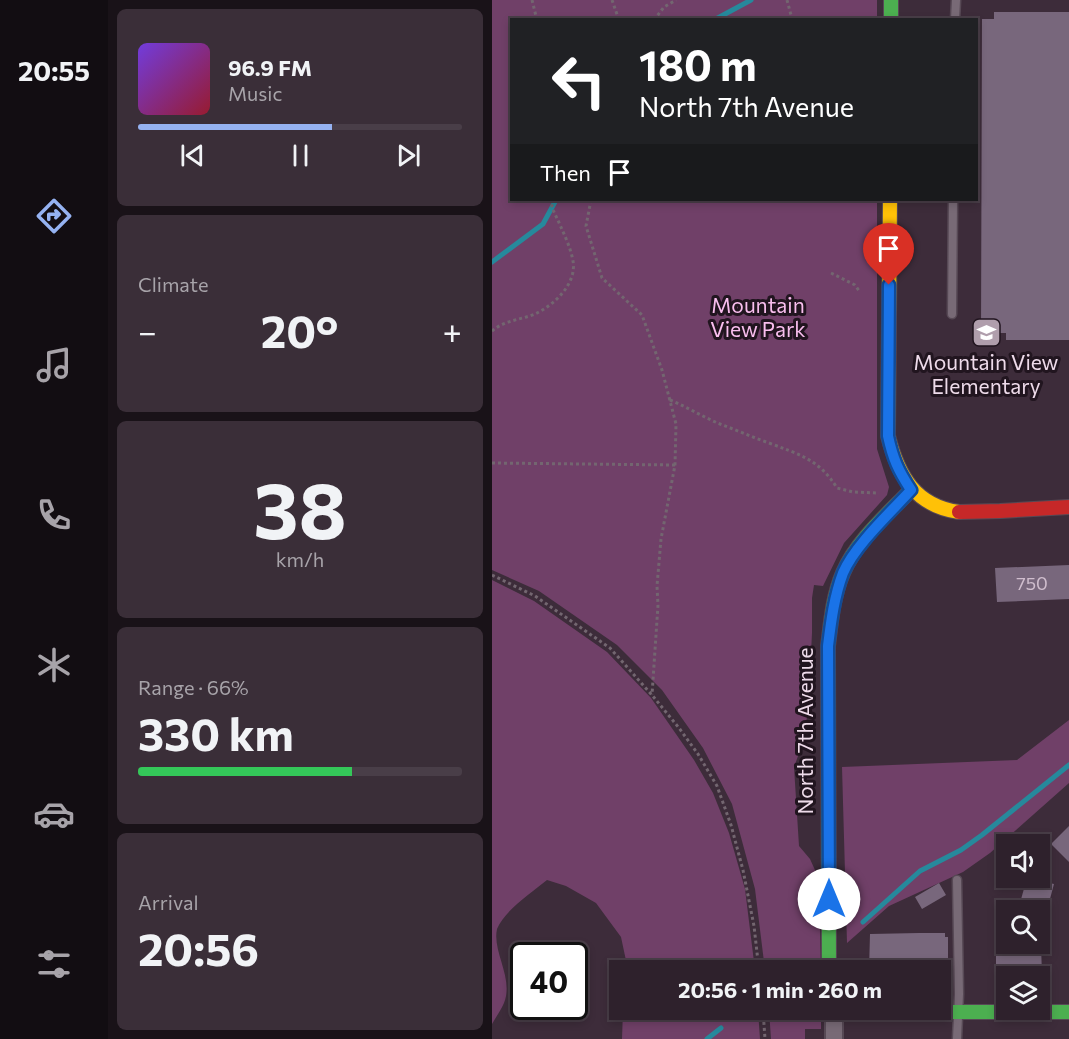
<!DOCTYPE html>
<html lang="en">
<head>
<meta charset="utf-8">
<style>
  :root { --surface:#2e212c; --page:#3a2e38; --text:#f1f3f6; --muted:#a7a3a9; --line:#493e48; --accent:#95b2f1 }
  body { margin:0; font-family:Commissioner,sans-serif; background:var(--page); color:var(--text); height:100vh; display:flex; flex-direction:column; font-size:22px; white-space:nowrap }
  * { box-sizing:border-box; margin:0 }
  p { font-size:20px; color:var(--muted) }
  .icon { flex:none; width:33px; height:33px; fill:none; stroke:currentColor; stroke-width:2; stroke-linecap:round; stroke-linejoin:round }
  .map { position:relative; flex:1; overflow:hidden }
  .sheet { display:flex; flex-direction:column; gap:9px; padding:9px; background:#191218; width:384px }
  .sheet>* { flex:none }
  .guide { position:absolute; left:18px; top:18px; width:468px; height:183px; border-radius:0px; box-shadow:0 3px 9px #0003,0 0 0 2px var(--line); background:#202124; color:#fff; overflow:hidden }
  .tools { position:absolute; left:504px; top:834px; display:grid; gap:12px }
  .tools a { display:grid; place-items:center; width:54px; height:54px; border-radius:0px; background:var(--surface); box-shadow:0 3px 9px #0003,0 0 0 2px var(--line); font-size:30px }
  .speed { position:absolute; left:18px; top:942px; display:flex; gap:12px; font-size:30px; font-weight:700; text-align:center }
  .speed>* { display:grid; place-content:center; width:78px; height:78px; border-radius:50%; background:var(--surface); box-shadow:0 3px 9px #0003,0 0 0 2px var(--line); line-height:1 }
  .speed .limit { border:3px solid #111; border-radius:9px; background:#fff; color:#111 }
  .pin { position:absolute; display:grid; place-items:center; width:51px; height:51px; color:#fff; margin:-62px -26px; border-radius:50% 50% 50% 0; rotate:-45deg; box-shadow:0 0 6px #0007 }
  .pin .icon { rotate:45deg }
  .me { position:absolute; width:66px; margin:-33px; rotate:0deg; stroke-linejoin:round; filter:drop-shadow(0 0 4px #0008) }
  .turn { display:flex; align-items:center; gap:21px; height:126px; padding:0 30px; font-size:27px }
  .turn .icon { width:78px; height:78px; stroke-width:2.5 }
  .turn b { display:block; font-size:42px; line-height:51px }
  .then { display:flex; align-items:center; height:57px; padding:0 30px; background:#0003; gap:12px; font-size:22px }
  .big { font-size:45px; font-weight:700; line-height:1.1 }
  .sheet .card { flex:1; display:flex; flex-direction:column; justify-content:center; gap:9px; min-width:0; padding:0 21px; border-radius:9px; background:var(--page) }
  .sheet .dial { align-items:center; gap:0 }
  .dial b { font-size:78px; line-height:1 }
  .song { display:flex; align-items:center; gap:18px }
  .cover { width:72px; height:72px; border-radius:9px; background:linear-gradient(135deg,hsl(260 70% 55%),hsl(350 70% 35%)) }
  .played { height:6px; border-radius:3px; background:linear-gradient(90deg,var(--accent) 60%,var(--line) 60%) }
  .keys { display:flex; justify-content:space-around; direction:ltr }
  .heat { display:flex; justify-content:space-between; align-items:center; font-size:33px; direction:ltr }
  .charge { height:9px; border-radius:4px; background:linear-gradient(90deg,#34c759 66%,var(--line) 0) }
  .trip { position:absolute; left:117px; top:960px; width:342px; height:60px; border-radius:0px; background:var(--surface); box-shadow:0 3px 9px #0003,0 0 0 2px var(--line); font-weight:700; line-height:60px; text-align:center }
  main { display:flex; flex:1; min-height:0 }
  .dock { display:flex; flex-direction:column; width:108px; justify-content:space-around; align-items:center; background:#120d12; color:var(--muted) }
  .dock .icon { width:42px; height:42px }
  .dock .on { color:var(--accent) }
  .dock b { font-size:27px; color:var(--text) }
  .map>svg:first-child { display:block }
  .green { fill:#704068 }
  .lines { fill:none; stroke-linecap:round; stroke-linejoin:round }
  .stream { stroke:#26899c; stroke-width:5 }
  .building { fill:#78677c }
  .lane-casing { stroke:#574955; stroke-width:11 }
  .street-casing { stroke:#574955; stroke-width:20 }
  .fast-casing { stroke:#574955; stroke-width:16 }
  .slow-casing { stroke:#574955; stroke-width:16 }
  .jam-casing { stroke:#574955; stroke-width:16 }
  .path { stroke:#736670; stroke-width:3; stroke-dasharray:3 3; stroke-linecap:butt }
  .lane { stroke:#786a76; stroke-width:8 }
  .street { stroke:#786a76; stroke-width:16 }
  .fast { stroke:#4caf50; stroke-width:14 }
  .slow { stroke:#ffc107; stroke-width:14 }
  .jam { stroke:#c62828; stroke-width:14 }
  .route-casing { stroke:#114b97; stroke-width:15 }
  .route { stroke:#1a73e8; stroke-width:10 }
  .labels { text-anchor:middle; stroke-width:6; stroke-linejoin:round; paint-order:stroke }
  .number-label { font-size:18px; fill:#d0bece }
  .park-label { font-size:21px; fill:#f9beee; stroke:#21151f }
  .poi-label { font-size:21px; fill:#eedbea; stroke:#21151f }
  .street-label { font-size:21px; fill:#eedbea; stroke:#21151f }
</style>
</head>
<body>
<main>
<nav class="dock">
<b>20:55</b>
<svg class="icon on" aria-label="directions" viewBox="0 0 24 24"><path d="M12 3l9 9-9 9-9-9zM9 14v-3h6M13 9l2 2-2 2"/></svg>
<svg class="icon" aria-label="music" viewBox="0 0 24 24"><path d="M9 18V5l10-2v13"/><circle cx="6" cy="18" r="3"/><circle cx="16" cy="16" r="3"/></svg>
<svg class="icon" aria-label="phone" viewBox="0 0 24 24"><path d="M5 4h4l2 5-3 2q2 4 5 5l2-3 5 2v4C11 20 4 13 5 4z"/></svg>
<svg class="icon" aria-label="climate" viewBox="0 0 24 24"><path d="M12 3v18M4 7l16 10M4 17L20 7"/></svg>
<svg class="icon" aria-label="car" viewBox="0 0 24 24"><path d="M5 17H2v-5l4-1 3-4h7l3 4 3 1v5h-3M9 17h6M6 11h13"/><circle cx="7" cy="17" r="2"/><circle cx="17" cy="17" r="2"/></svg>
<svg class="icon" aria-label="filters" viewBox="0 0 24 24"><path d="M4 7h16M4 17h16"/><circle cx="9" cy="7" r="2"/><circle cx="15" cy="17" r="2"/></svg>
</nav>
<section class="sheet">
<div class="card">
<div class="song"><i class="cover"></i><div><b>96.9 FM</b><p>Music</p></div></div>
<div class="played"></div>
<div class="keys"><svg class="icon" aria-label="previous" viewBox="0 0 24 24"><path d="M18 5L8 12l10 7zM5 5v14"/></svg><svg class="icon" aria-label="pause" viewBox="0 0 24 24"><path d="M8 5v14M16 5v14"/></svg><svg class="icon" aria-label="next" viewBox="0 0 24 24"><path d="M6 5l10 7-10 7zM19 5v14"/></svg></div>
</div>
<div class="card"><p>Climate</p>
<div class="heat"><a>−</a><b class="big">20°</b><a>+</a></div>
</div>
<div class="card dial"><b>38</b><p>km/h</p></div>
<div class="card"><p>Range · 66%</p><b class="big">330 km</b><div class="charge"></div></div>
<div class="card"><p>Arrival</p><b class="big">20:56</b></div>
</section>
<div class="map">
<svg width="577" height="1039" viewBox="0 0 577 1039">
  <rect width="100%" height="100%" fill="#3d2c3a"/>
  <path class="green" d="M 0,0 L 385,0 L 385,19 L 20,20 L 20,200 L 385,200 L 385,449 L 397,487 L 395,495 L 352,543 L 331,586 L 322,585 L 320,598 L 320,633 L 316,712 L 309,748 L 302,767 L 307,846 L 318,859 L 327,879 L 329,970 L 273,970 L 263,889 L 240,804 L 211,748 L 170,690 L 125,645 L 47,591 L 0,570 Z
    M 0,580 L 42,601 L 115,652 L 159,698 L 202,760 L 221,793 L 237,833 L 253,889 L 263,970 L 136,970 L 129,937 L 104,903 L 74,886 L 55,880 C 39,893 13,910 5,929 C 0,952 22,978 12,1003 C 9,1010 4,1017 0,1024 Z
    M 577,720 L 577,783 L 498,853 L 471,872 L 397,906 L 355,943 L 350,767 L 525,760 Z
    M 131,1010 L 266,1010 L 268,1039 L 130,1039 Z
    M 277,1010 L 329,1010 L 329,1029 L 313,1029 L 313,1039 L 279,1039 Z"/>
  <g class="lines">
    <path class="stream" d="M 222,20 L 259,0
      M 0,262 L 51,224 L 64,200
      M 371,922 L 428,871 L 469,850 L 490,835 L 577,765
      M 215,1039 L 229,1028"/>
  </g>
  <path class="building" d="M 502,12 L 577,12 L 577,340 L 514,340 L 514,333 L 489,333 L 490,19 L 502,19 Z
    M 577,565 L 577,599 L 505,602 L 503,568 Z
    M 577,826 L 577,862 L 559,844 Z
    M 535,878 L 562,884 L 555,910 L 526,910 Z
    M 447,883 L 454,895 L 430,909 L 423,897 Z
    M 427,933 L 453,933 L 453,937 L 456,937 L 456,970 L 377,970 L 378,934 Z
    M 504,944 L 549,944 L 550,976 L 504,976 Z"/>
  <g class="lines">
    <defs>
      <path id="lane" d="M 463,20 L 464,0
        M 460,314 L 461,200
        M 465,880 L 467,994 L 465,1039"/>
      <path id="street" d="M 342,1010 L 342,1039"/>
      <path id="fast" d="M 399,0 L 399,20
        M 337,970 L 336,646 C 339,622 341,596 351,573 C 365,540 395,515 419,490
        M 342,1012 L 577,1012"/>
      <path id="slow" d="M 398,200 L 396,436 C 406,475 423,506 467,512"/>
      <path id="jam" d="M 467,512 L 508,511 L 577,507"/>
    </defs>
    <use href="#lane" class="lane-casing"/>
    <use href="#street" class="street-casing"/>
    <use href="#fast" class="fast-casing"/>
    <use href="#slow" class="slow-casing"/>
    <use href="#jam" class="jam-casing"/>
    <path class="path" d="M 40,0 L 45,20
      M 120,0 L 127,20
      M 295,0 L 299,15
      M 162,20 L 172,7 L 184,0
      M 99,200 L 94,226 L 110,278 L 150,315 L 170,370 L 184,424 L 183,465 L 169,539 L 165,586 L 166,605 L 160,695
      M 339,273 L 363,285 L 368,292
      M 0,331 C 13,320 28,320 43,314 C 62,305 85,284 81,261 C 79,249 73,236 68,225 C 64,215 60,211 59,200
      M 178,400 C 195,407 211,417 228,424 C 244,430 260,437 277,443 C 306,454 327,459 345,488 L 361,492 L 387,493
      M 0,463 L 183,465
      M 0,575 L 43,596 L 118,648 L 160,695 L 187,728 L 206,754 L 225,786 L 239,825 L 251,870 L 262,926 L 267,970
      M 271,1010 L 273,1039"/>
    <use href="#lane" class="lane"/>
    <use href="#street" class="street"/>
    <use href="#fast" class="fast"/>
    <use href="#slow" class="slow"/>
    <use href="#jam" class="jam"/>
  </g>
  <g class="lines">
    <defs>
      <path id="route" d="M 337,899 L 336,646 C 339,622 342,597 351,573 C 363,545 398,513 419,490 C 406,470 401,459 396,436 L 397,285"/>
    </defs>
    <use href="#route" class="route-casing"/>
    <use href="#route" class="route"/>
  </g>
  <defs>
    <symbol id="school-square" viewBox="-11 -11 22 22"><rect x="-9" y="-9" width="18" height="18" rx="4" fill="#b09eac" stroke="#21151f"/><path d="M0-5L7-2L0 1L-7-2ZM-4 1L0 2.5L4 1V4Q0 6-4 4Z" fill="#fff"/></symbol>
  </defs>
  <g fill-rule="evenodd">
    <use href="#school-square" x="478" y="316" width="33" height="33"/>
  </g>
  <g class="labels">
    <g class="number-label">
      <text x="540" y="590">750</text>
    </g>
    <g class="park-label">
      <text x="266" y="313">Mountain<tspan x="266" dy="24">View Park</tspan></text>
    </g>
    <g class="poi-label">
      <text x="494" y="370">Mountain View<tspan x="494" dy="24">Elementary</tspan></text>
    </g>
    <g class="street-label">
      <text transform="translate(314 731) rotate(-90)" y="7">North 7th Avenue</text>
    </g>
  </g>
</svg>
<div class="tools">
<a><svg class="icon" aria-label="sound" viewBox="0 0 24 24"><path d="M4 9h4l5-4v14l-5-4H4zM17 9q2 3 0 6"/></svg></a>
<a><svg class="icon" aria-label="search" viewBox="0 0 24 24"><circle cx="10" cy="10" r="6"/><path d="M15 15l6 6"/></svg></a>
<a><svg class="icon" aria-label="layers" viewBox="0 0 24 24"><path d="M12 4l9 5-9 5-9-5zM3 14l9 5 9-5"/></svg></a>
</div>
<div class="speed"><div class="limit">40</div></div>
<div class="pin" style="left:397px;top:285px;background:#d93025"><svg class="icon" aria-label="arrive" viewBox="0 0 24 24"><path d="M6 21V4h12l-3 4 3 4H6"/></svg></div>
<svg class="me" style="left:337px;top:899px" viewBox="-20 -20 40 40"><circle r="19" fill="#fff"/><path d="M0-13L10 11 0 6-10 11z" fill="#1a73e8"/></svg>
<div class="trip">20:56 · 1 min · 260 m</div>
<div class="guide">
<div class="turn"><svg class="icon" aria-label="left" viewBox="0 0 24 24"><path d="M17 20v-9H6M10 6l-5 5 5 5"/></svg><div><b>180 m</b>North 7th Avenue</div></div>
<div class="then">Then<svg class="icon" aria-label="arrive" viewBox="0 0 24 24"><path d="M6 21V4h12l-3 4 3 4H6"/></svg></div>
</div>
</div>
</main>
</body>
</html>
